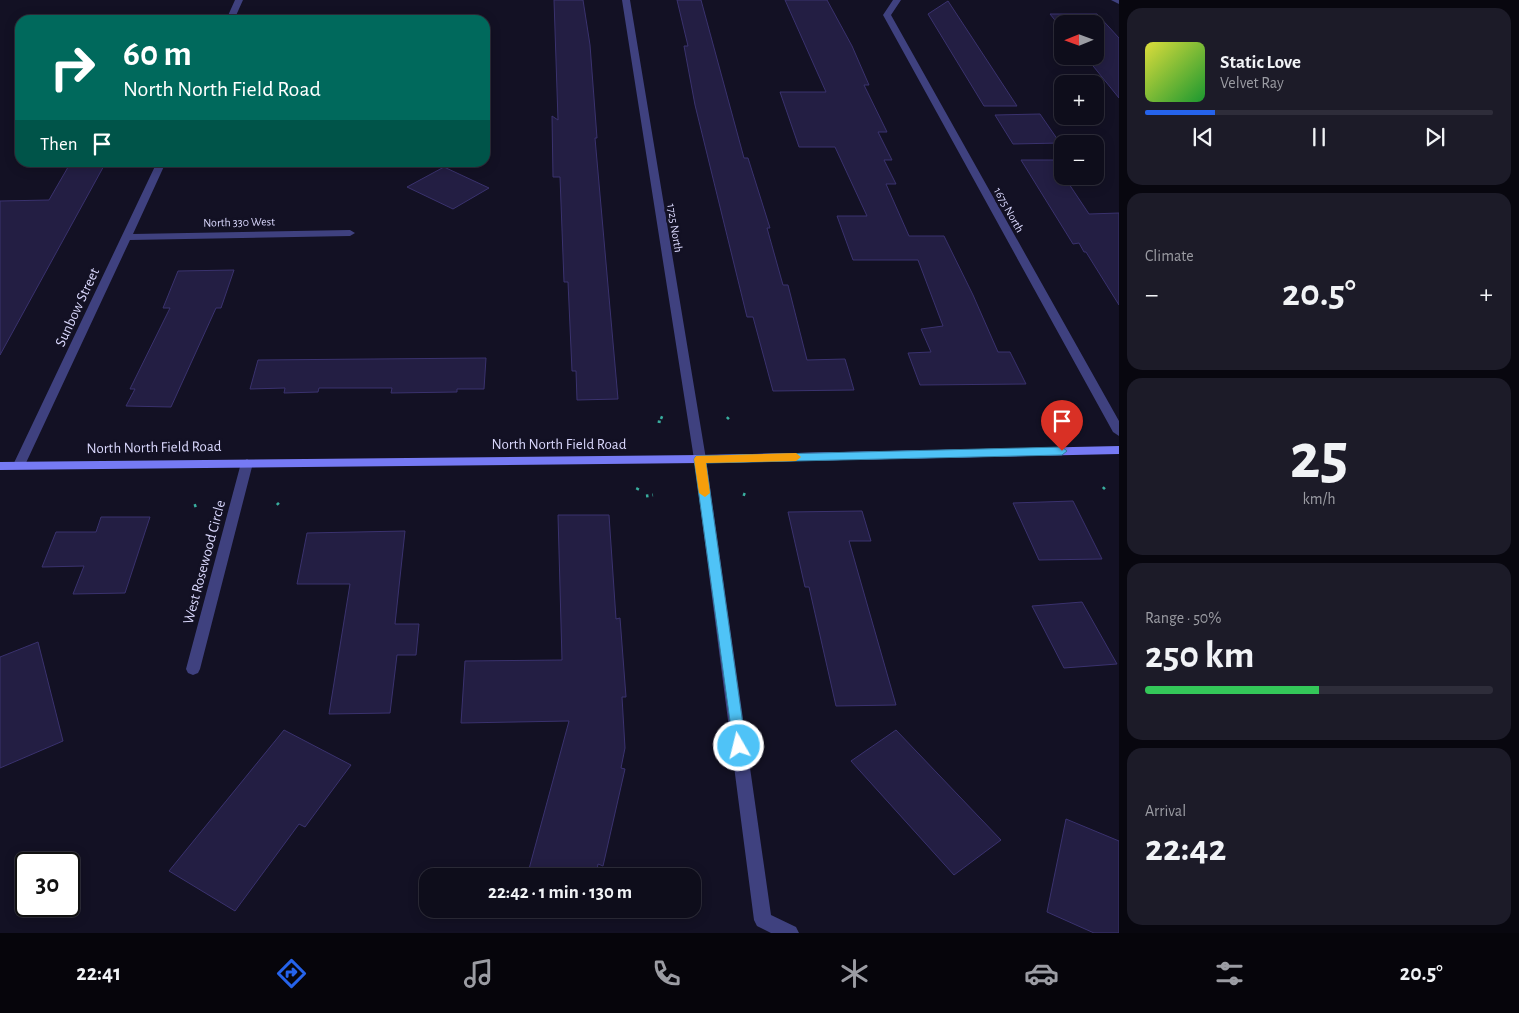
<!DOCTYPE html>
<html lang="en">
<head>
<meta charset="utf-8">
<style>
  :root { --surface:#0e0d1b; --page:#1c1b28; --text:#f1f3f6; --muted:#9b9ca3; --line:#2e2d3a; --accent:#2563eb }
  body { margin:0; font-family:"Alegreya Sans",sans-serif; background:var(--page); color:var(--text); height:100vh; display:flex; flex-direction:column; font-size:19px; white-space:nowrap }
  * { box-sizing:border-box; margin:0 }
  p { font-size:16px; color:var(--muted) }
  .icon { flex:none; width:28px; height:28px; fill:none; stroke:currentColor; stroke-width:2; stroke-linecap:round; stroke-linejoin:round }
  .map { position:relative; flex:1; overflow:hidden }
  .details { display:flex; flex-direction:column; gap:8px; padding:8px; background:#08070f; width:400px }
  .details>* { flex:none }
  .top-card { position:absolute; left:15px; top:15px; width:475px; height:152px; border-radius:15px; box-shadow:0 2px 12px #0003,0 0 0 1px var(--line); background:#00695c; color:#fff; overflow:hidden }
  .needle { width:32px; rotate:269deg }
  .tools { position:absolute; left:1054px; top:15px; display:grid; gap:10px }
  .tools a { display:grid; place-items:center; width:50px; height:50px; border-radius:10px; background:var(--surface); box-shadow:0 2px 12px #0003,0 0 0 1px var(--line); font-size:25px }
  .speed { position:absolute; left:15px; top:852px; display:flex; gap:10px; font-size:25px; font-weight:700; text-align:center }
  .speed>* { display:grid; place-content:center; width:65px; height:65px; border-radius:50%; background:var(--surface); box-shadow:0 2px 12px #0003,0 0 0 1px var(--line); line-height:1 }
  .speed .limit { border:2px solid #111; border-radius:8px; background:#fff; color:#111 }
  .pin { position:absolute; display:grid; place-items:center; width:42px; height:42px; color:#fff; margin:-51px -21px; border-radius:50% 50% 50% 0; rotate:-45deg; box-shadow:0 0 5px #0007 }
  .pin .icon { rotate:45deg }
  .me { position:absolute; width:55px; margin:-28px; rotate:352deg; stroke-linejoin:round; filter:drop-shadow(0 0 4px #0008) }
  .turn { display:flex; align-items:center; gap:18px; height:105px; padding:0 25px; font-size:22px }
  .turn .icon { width:65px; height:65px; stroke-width:2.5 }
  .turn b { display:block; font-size:35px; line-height:42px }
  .then { display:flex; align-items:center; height:48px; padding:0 25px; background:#0003; gap:10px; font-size:19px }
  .big { font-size:38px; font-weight:600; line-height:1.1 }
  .details .tile { flex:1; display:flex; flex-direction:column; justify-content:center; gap:8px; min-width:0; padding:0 18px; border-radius:15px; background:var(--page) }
  .details .dial { align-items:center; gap:0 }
  .dial b { font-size:65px; line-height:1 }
  .song { display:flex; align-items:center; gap:15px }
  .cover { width:60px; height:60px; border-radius:8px; background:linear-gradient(135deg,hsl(60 70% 55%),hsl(130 70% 35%)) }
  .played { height:5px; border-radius:2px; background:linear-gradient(90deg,var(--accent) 20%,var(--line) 20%) }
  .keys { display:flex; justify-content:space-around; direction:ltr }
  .heat { display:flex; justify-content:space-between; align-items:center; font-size:28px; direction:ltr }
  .charge { height:8px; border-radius:4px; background:linear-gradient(90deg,#34c759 50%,var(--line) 0) }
  .trip { position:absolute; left:419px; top:868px; width:282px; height:50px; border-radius:15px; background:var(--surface); box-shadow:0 2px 12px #0003,0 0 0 1px var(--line); font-weight:600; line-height:50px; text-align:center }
  .dock { display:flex; height:80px; justify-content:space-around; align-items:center; background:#06050b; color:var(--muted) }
  .dock .icon { width:35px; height:35px }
  .dock .active { color:var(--accent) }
  .dock b { font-size:22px; color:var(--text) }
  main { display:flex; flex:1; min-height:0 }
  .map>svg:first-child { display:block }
  .building { fill:#231e43; stroke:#3a326e }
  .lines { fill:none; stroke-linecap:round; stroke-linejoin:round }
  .path { stroke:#39ae9f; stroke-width:3; stroke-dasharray:2.5 4; stroke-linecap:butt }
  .street { fill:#3f417f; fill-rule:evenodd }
  .secondary { fill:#767af4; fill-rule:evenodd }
  .route { fill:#4fc3f7; stroke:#337fa1 }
  .slow { fill:#f59e0b }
  .labels { text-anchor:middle; stroke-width:5; stroke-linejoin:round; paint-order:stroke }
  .far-street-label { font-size:12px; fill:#d9d7fc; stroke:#131124 }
  .street-label { font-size:15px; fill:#d9d7fc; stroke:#131124 }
</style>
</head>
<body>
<main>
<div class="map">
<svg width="1119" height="933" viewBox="0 0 1119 933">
  <rect width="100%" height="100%" fill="#131124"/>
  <path class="building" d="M 554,0 L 583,0 L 590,45 L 597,138 L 595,138 L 618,399 L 577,400 L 576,371 L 572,371 L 568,282 L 564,282 L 560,177 L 553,177 L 552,116 L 558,120 Z
    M 677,0 L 701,0 L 744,158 L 748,158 L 770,228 L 767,228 L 783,285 L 788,285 L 807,360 L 845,359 L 854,390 L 773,391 L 753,317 L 747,317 L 695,105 L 684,46 L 688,46 Z
    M 785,0 L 827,0 L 852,46 L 869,85 L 864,85 L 887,132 L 878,132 L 892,160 L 884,160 L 896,184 L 886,184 L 909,236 L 944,236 L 973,295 L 998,352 L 1010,352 L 1026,384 L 920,385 L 908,353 L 931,352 L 921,329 L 943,326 L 918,260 L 853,260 L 837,216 L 867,216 L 835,147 L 799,147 L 780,92 L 826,92 Z
    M 948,1 L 1017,106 L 984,106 L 928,14 Z
    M 1050,14 L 1097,14 L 1119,38 L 1119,98 L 1085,56 L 1095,56 L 1095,24 L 1062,24 L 1062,29 Z
    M 1040,114 L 1060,143 L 1013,144 L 995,115 Z
    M 1021,160 L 1053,160 L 1089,214 L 1119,213 L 1119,305 L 1086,252 L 1084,252 L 1079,243 L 1073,244 Z
    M 71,162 L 106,162 L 0,355 L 0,201 L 49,200 Z
    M 444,167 L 489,188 L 453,209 L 407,187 Z
    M 234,270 L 221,308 L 216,308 L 171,407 L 126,406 L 135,389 L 130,389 L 170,308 L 163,308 L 178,271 Z
    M 486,358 L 484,389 L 457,389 L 457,392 L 391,393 L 392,388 L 319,388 L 318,392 L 284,393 L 285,388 L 250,389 L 258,360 Z
    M 1073,501 L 1102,559 L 1039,560 L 1013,503 Z
    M 862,511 L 871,541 L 849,541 L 896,705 L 836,706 L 809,587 L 805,587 L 788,512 Z
    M 558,515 L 609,515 L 616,619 L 620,618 L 626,697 L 622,697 L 625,748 L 621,768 L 625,769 L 603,866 L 598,864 L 596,876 L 560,876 L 529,869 L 569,721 L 461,723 L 465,661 L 562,660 Z
    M 101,517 L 150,517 L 125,593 L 73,594 L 84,566 L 42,567 L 56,532 L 96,532 Z
    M 405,531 L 395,624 L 419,624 L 416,655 L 397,655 L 390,713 L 329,714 L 350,584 L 297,584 L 307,533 Z
    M 1082,602 L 1117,664 L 1064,668 L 1032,606 Z
    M 38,642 L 63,741 L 0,768 L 0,657 Z
    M 284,730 L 351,765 L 305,827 L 299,824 L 235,911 L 169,871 Z
    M 896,730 L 1001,840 L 954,875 L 851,761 Z
    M 1066,819 L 1119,841 L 1119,933 L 1094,933 L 1047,912 Z"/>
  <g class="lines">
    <path class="path" d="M 1055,406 L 1060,408
      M 727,419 L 729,417
      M 659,423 L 660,417 L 665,419
      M 1103,489 L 1107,485
      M 637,490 L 639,486
      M 743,494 L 748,496
      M 646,496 L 653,495
      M 277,503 L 279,505
      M 194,506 L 200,504"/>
    <path class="street" d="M 235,0 L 243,0 L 234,20 L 226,20 Z
      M 622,0 L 630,0 L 706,459 L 771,915 L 796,927 L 799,933 L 771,933 L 757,926 L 754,920 L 694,459 Z
      M 893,0 L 901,0 L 891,15 L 1119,421 L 1119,436 L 1113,432 L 883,15 Z
      M 1111,0 L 1119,0 L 1119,4 Z
      M 157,162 L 166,162 L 133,234 L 350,230 L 355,233 L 350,236 L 130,240 L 25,465 L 19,469 L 15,468 L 13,465 Z
      M 247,459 L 253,463 L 200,669 L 198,673 L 193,675 L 188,673 L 186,669 L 241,463 Z"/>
    <path class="secondary" d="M 1119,446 L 1119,454 L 700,463 L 0,470 L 0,462 L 700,455 Z"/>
  </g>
  <path class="route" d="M 1062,447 L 1067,451 L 1062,455 L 706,463 L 746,746 L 744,750 L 739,752 L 734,750 L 694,459 L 696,456 Z"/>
  <path class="slow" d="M 796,453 L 801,457 L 796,461 L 706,463 L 710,493 L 705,497 L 699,493 L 694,459 L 696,456 Z"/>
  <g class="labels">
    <g class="far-street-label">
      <text transform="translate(1009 210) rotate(61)" y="4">1675 North</text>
      <text transform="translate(239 222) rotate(-1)" y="4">North 330 West</text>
      <text transform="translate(675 228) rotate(81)" y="4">1725 North</text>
    </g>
    <g class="street-label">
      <text transform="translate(77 307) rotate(-65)" y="5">Sunbow Street</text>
      <text x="559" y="449">North North Field Road</text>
      <text transform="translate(154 447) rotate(-1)" y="5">North North Field Road</text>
      <text transform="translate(204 562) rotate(-75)" y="5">West Rosewood Circle</text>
    </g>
  </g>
</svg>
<div class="tools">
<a><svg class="needle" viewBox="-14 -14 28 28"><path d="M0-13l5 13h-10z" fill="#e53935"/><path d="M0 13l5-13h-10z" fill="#9b9ca3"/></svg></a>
<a>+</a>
<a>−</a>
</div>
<div class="speed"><div class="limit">30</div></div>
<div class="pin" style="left:1062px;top:451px;background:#d93025"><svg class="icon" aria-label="arrive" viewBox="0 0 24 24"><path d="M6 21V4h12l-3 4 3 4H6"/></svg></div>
<svg class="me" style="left:739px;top:746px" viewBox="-20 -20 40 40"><circle r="17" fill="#4fc3f7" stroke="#fff" stroke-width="3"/><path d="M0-11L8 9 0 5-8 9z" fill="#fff"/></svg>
<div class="trip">22:42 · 1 min · 130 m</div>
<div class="top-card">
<div class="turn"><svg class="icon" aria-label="right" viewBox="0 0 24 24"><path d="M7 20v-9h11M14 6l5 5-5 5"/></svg><div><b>60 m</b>North North Field Road</div></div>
<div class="then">Then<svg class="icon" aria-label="arrive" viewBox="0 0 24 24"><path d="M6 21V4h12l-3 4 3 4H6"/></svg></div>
</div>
</div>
<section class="details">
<div class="tile">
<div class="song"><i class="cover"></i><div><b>Static Love</b><p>Velvet Ray</p></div></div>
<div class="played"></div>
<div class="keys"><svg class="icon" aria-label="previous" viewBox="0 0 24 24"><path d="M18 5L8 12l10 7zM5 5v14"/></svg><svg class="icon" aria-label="pause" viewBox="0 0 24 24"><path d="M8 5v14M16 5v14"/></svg><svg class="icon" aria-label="next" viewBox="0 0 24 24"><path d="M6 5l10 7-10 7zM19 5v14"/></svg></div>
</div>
<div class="tile"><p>Climate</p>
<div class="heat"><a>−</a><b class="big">20.5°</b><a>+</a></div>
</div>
<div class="tile dial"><b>25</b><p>km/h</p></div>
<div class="tile"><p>Range · 50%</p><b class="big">250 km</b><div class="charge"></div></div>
<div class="tile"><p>Arrival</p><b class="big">22:42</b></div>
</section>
</main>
<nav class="dock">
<b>22:41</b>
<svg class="icon active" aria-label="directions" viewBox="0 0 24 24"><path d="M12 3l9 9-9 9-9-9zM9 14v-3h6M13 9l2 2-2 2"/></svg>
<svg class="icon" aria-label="music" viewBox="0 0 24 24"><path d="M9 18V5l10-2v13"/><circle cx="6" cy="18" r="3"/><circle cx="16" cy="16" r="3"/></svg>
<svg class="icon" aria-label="phone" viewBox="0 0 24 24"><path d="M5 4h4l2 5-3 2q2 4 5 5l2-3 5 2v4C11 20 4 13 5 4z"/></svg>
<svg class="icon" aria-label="climate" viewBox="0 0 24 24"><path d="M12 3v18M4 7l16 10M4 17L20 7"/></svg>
<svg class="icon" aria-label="car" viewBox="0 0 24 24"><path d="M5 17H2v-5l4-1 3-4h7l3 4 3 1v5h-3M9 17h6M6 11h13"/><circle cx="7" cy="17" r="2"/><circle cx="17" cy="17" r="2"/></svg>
<svg class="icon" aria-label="filters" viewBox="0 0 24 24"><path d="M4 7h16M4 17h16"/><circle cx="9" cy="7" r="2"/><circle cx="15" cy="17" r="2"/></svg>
<b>20.5°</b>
</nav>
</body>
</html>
